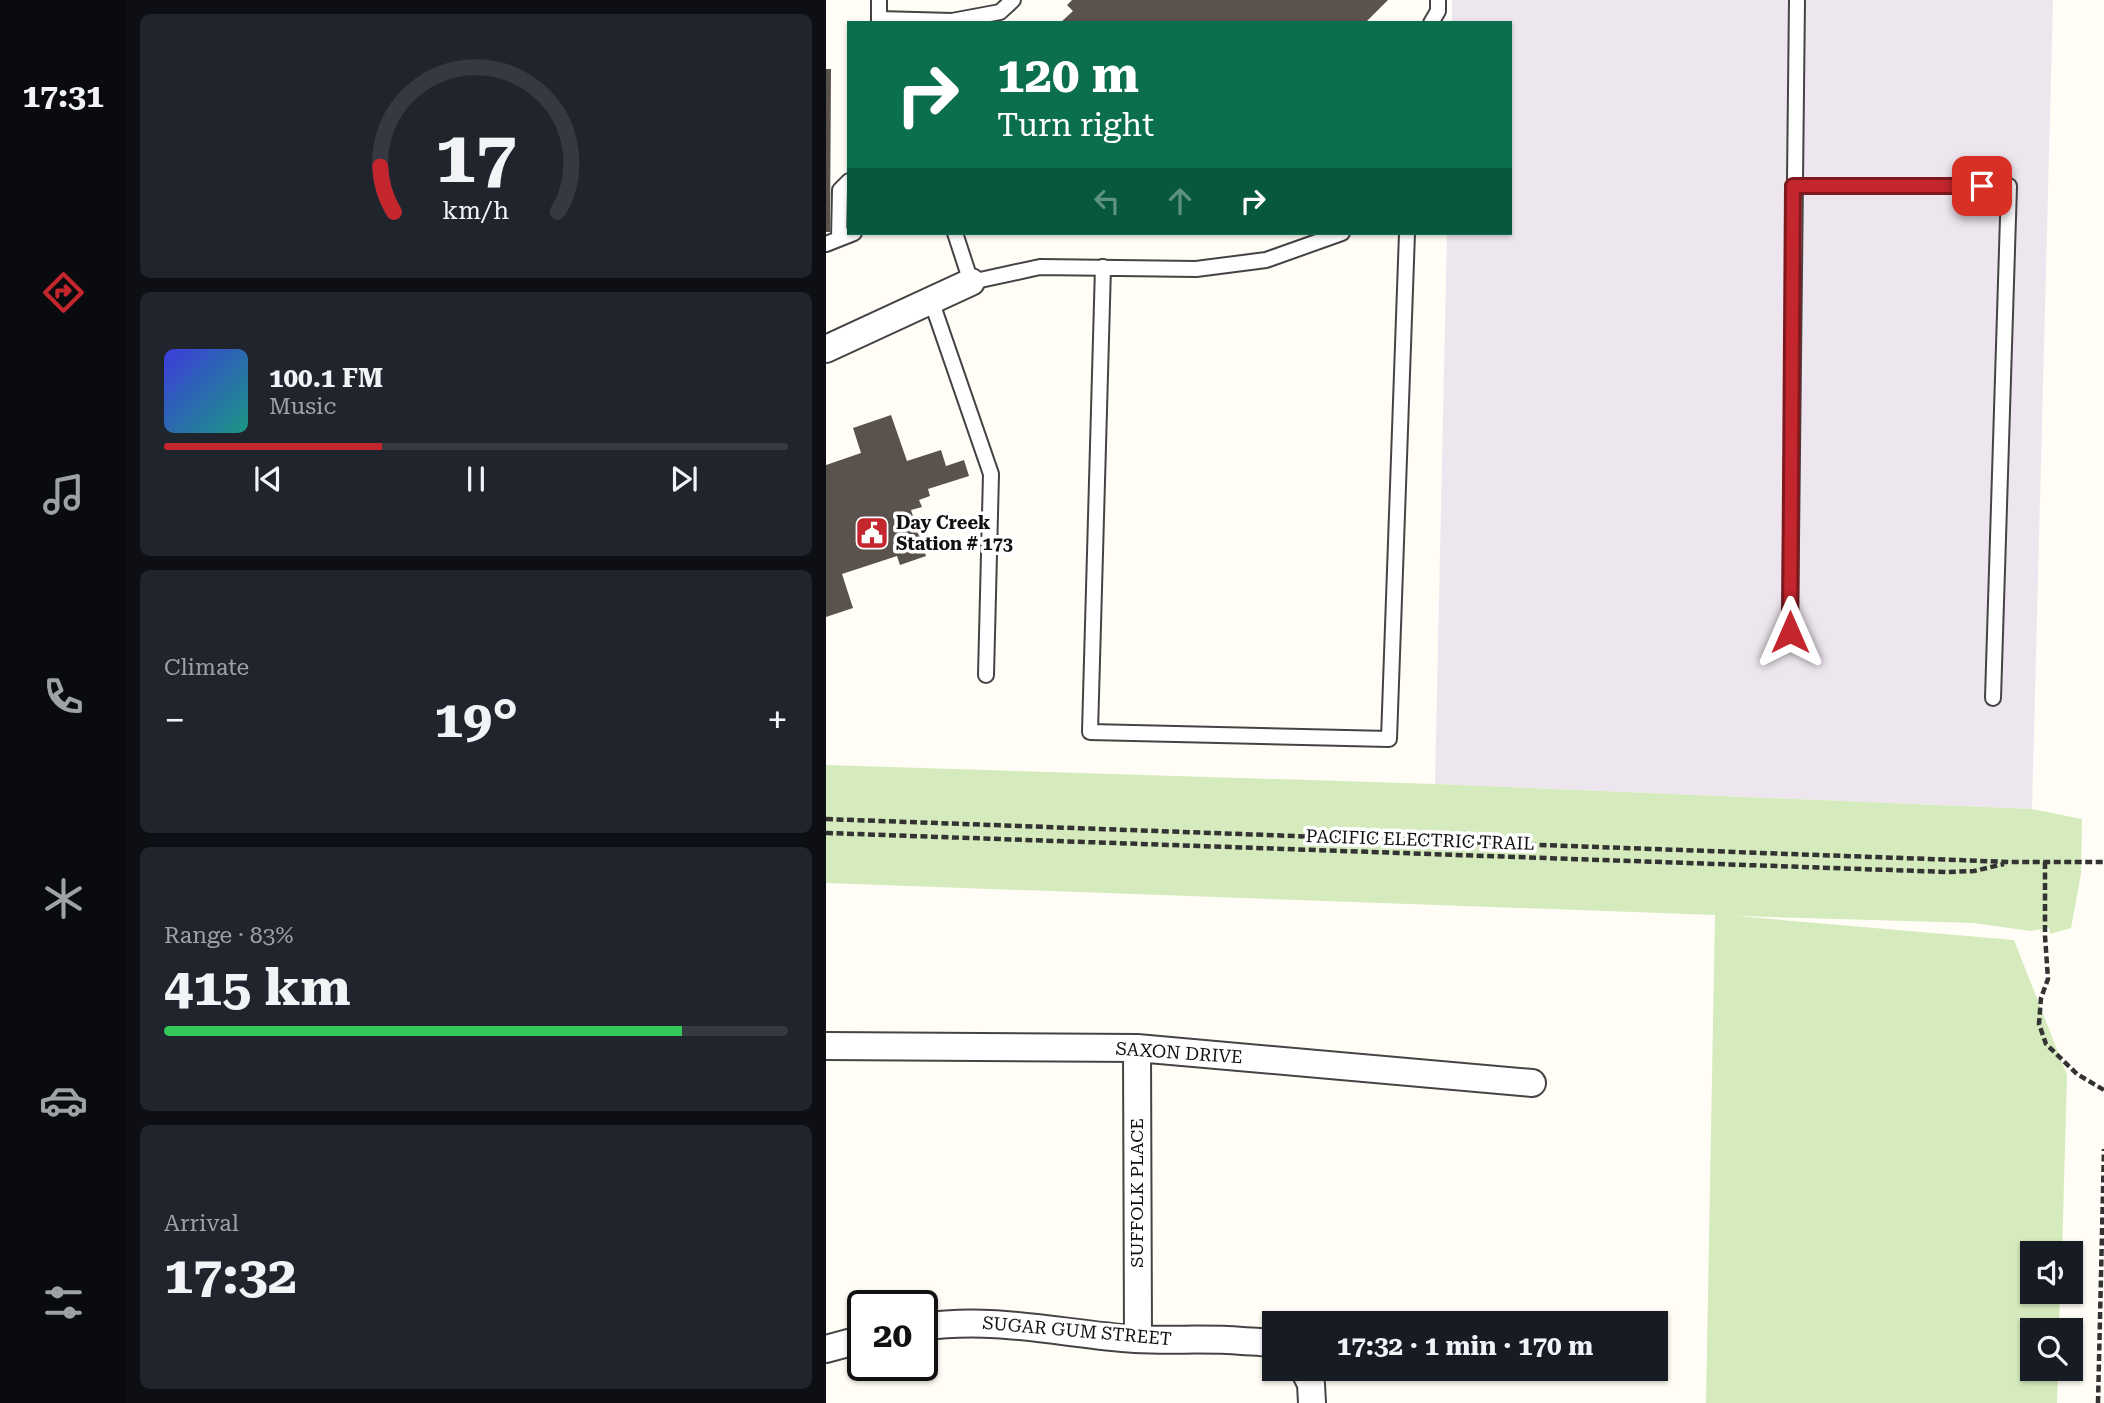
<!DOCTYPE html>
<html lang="en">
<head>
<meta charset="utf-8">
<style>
  :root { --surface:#171b24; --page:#20242c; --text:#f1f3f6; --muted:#9ea1a6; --line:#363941; --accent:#c4262e }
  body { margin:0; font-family:"Roboto Serif",serif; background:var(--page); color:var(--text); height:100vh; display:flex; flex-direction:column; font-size:26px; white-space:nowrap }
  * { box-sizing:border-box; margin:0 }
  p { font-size:23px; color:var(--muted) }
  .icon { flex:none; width:38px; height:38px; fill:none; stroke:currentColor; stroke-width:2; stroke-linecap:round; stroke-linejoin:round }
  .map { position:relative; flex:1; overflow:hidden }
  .panel { display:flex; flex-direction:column; gap:14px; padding:14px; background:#0d0f14; width:700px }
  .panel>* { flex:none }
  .banner { position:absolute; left:21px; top:21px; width:665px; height:214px; border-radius:0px; box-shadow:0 2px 5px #0004; background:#0b6e4f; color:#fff; overflow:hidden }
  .buttons { position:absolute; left:1194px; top:1241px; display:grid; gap:14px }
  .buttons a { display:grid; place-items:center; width:63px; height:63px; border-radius:0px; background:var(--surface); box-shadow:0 2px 5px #0004; font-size:35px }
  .speed { position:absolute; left:21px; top:1290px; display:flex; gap:14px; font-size:35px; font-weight:700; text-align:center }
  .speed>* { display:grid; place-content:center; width:91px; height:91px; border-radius:50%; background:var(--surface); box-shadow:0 2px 5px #0004; line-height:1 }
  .speed .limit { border:4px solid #111; border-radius:10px; background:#fff; color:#111 }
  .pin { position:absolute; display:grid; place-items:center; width:60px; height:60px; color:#fff; margin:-30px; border-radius:14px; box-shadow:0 4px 10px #0006 }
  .me { position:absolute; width:77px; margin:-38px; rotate:0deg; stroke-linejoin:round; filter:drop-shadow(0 0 5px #0008) }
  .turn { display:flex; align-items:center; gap:24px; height:147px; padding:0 35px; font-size:32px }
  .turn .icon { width:91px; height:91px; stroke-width:2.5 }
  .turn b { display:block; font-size:49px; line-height:60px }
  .lanes { display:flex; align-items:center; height:66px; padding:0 35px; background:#0003; justify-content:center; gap:35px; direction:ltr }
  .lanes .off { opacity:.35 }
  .big { font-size:52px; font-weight:700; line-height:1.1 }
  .panel .card { flex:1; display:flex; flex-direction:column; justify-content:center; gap:10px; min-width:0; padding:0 24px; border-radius:10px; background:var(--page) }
  .panel .dial { align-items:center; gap:0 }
  .dial svg { height:182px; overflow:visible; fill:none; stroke:var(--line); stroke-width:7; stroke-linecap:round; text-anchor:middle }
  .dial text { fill:var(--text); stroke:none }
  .song { display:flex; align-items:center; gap:21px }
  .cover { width:84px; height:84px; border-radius:10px; background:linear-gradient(135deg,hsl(240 70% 55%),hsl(170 70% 35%)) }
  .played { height:7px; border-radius:4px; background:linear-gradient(90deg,var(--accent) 35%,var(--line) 35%) }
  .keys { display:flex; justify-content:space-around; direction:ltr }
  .heat { display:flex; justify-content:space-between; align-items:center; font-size:38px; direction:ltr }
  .charge { height:10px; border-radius:5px; background:linear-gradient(90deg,#34c759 83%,var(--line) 0) }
  .trip { position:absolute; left:436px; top:1311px; width:406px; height:70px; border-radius:0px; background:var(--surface); box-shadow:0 2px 5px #0004; font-weight:700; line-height:70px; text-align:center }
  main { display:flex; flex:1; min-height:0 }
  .tabs { display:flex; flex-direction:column; width:126px; justify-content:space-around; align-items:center; background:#090b0e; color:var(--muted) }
  .tabs .icon { width:49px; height:49px }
  .tabs .selected { color:var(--accent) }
  .tabs b { font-size:32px; color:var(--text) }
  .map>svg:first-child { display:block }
  .industrial { fill:#eee6ef }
  .green { fill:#d5ebbd }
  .building { fill:#5a524d }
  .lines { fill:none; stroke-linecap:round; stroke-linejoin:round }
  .service-casing { stroke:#444; stroke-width:18 }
  .minor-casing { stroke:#444; stroke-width:30 }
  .path { stroke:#333; stroke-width:4.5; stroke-dasharray:7 3.5; stroke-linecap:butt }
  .service { stroke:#fff; stroke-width:14 }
  .minor { stroke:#fff; stroke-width:26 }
  .route-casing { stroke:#7f191e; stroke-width:18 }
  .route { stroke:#c4262e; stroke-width:12 }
  .labels { text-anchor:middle; stroke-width:7; stroke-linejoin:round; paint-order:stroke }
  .poi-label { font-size:18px; font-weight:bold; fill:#111; stroke:#fff; text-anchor:start }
  .street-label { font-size:18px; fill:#111; stroke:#fff }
</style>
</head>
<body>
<main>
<nav class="tabs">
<b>17:31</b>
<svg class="icon selected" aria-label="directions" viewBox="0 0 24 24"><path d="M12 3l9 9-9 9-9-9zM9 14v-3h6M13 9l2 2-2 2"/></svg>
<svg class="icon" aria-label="music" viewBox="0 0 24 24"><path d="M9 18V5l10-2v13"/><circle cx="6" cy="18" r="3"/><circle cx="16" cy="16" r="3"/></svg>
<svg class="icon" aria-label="phone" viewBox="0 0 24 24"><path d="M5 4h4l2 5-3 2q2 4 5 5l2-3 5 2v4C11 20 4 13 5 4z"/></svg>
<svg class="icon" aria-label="climate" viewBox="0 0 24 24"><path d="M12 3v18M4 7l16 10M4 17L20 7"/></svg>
<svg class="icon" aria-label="car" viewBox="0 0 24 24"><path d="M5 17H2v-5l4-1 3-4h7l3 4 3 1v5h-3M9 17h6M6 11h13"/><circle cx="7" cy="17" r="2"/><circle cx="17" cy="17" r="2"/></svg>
<svg class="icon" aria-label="filters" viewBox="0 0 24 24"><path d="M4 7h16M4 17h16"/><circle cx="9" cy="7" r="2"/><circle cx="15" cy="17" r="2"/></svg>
</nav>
<section class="panel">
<div class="card dial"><svg viewBox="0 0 100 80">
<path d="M14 69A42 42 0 1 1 86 69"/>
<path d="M14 69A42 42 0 0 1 8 49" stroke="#c4262e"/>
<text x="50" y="56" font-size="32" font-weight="700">17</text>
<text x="50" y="72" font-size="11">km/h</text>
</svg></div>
<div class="card">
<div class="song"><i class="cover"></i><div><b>100.1 FM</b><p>Music</p></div></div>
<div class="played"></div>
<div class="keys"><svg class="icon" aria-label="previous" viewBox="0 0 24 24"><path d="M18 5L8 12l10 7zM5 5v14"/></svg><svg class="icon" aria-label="pause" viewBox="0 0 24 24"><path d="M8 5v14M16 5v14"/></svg><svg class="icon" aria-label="next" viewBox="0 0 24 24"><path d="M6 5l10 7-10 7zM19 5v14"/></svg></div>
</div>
<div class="card"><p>Climate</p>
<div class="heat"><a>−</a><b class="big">19°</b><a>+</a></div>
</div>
<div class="card"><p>Range · 83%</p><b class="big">415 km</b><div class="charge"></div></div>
<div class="card"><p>Arrival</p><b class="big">17:32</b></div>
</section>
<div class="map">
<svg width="1278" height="1403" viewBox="0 0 1278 1403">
  <rect width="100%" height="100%" fill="#fffdf5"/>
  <path class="industrial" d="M 626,0 L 1227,0 L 1206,809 L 609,784 L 621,233 L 684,233 L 684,23 L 626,23 Z"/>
  <path class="green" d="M 0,765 L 609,784 L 1206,809 L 1256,819 L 1255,874 L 1245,928 L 1224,934 L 1223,928 L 1204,931 L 1148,923 L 910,916 L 1188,940 L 1241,1075 L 1236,1253 L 1206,1253 L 1206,1292 L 1234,1292 L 1233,1330 L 1206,1330 L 1206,1368 L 1232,1369 L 1231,1403 L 880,1403 L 889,915 L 0,883 Z"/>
  <path class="building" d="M 246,0 L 562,0 L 539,23 L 234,23 L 247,11 L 241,5 Z
    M 0,69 L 5,69 L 4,232 L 0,232 Z
    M 65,415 L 81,461 L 115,450 L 120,466 L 138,460 L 143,476 L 102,489 L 104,496 L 93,500 L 96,507 L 85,510 L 100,556 L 74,565 L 71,556 L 16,574 L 27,608 L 0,617 L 0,465 L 35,453 L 27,428 Z"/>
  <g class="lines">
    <defs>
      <path id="service" d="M 53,0 L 53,23
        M 53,19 L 126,21 L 174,12 L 187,0
        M 605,23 L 612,11 L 612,0
        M 967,186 L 1183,186 L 1167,698
        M 129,233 L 145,282 L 214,267 L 370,269 L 440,260 L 516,233
        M 13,239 L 14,190 L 23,181
        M 0,244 L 28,233
        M 277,267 L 264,732 L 563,739 L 581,233
        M 105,300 L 165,474 L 160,675
        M 964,632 L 971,0"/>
      <path id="minor" d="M 0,349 L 145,282
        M 0,1046 L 311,1048 L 706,1083
        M 311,1048 L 312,1339
        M 96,1327 C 169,1316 237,1334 309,1339 C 345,1341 381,1338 416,1341 C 427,1342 438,1341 448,1345
        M 0,1349 L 37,1339
        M 477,1368 L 485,1384 L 486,1403"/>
    </defs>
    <use href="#service" class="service-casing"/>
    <use href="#minor" class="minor-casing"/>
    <path class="path" d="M 0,819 L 1185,862 L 1278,862
      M 0,833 L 1121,872 L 1148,871 L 1178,864
      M 1219,862 L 1219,936 L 1222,979 L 1215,998 L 1213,1024 L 1220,1044 L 1251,1074 L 1278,1090
      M 1272,1403 L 1278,1149"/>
    <use href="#service" class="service"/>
    <use href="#minor" class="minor"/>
  </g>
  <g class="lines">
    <defs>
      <path id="route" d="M 964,632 L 967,186 L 1156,186"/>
    </defs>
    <use href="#route" class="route-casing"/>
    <use href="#route" class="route"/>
  </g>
  <defs>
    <symbol id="civic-square" viewBox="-11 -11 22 22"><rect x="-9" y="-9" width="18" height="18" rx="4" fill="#c4262e" stroke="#fff"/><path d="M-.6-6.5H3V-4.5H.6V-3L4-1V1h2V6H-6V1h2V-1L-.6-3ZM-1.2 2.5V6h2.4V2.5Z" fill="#fff"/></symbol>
  </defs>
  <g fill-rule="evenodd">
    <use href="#civic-square" x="27" y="514" width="38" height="38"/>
  </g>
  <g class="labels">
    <g class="poi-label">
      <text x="70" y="529">Day Creek<tspan x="70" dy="21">Station # 173</tspan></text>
    </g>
    <g class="street-label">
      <text transform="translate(594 840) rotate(2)" y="6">PACIFIC ELECTRIC TRAIL</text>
      <text transform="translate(353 1053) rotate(4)" y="6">SAXON DRIVE</text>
      <text transform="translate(311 1193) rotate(-90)" y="6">SUFFOLK PLACE</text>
      <text transform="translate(251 1331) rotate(5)" y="6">SUGAR GUM STREET</text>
    </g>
  </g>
</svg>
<div class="buttons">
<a><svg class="icon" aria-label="sound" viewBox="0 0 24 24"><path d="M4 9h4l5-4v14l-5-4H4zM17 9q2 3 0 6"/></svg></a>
<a><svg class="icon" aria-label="search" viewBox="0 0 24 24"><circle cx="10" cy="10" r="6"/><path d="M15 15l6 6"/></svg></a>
</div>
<div class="speed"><div class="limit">20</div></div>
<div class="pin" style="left:1156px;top:186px;background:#d93025"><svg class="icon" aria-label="arrive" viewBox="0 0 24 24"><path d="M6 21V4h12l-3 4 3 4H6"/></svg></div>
<svg class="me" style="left:964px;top:632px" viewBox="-20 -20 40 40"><path d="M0-17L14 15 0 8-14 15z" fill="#c4262e" stroke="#fff" stroke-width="4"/></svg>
<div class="trip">17:32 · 1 min · 170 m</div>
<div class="banner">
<div class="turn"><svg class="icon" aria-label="right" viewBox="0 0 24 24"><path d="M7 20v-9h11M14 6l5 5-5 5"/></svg><div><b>120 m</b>Turn right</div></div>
<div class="lanes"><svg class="icon off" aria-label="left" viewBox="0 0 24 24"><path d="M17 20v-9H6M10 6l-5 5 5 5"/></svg><svg class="icon off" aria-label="ahead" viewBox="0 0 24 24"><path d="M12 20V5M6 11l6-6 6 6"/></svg><svg class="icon" aria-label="right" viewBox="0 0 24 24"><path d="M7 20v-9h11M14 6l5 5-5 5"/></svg></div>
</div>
</div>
</main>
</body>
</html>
